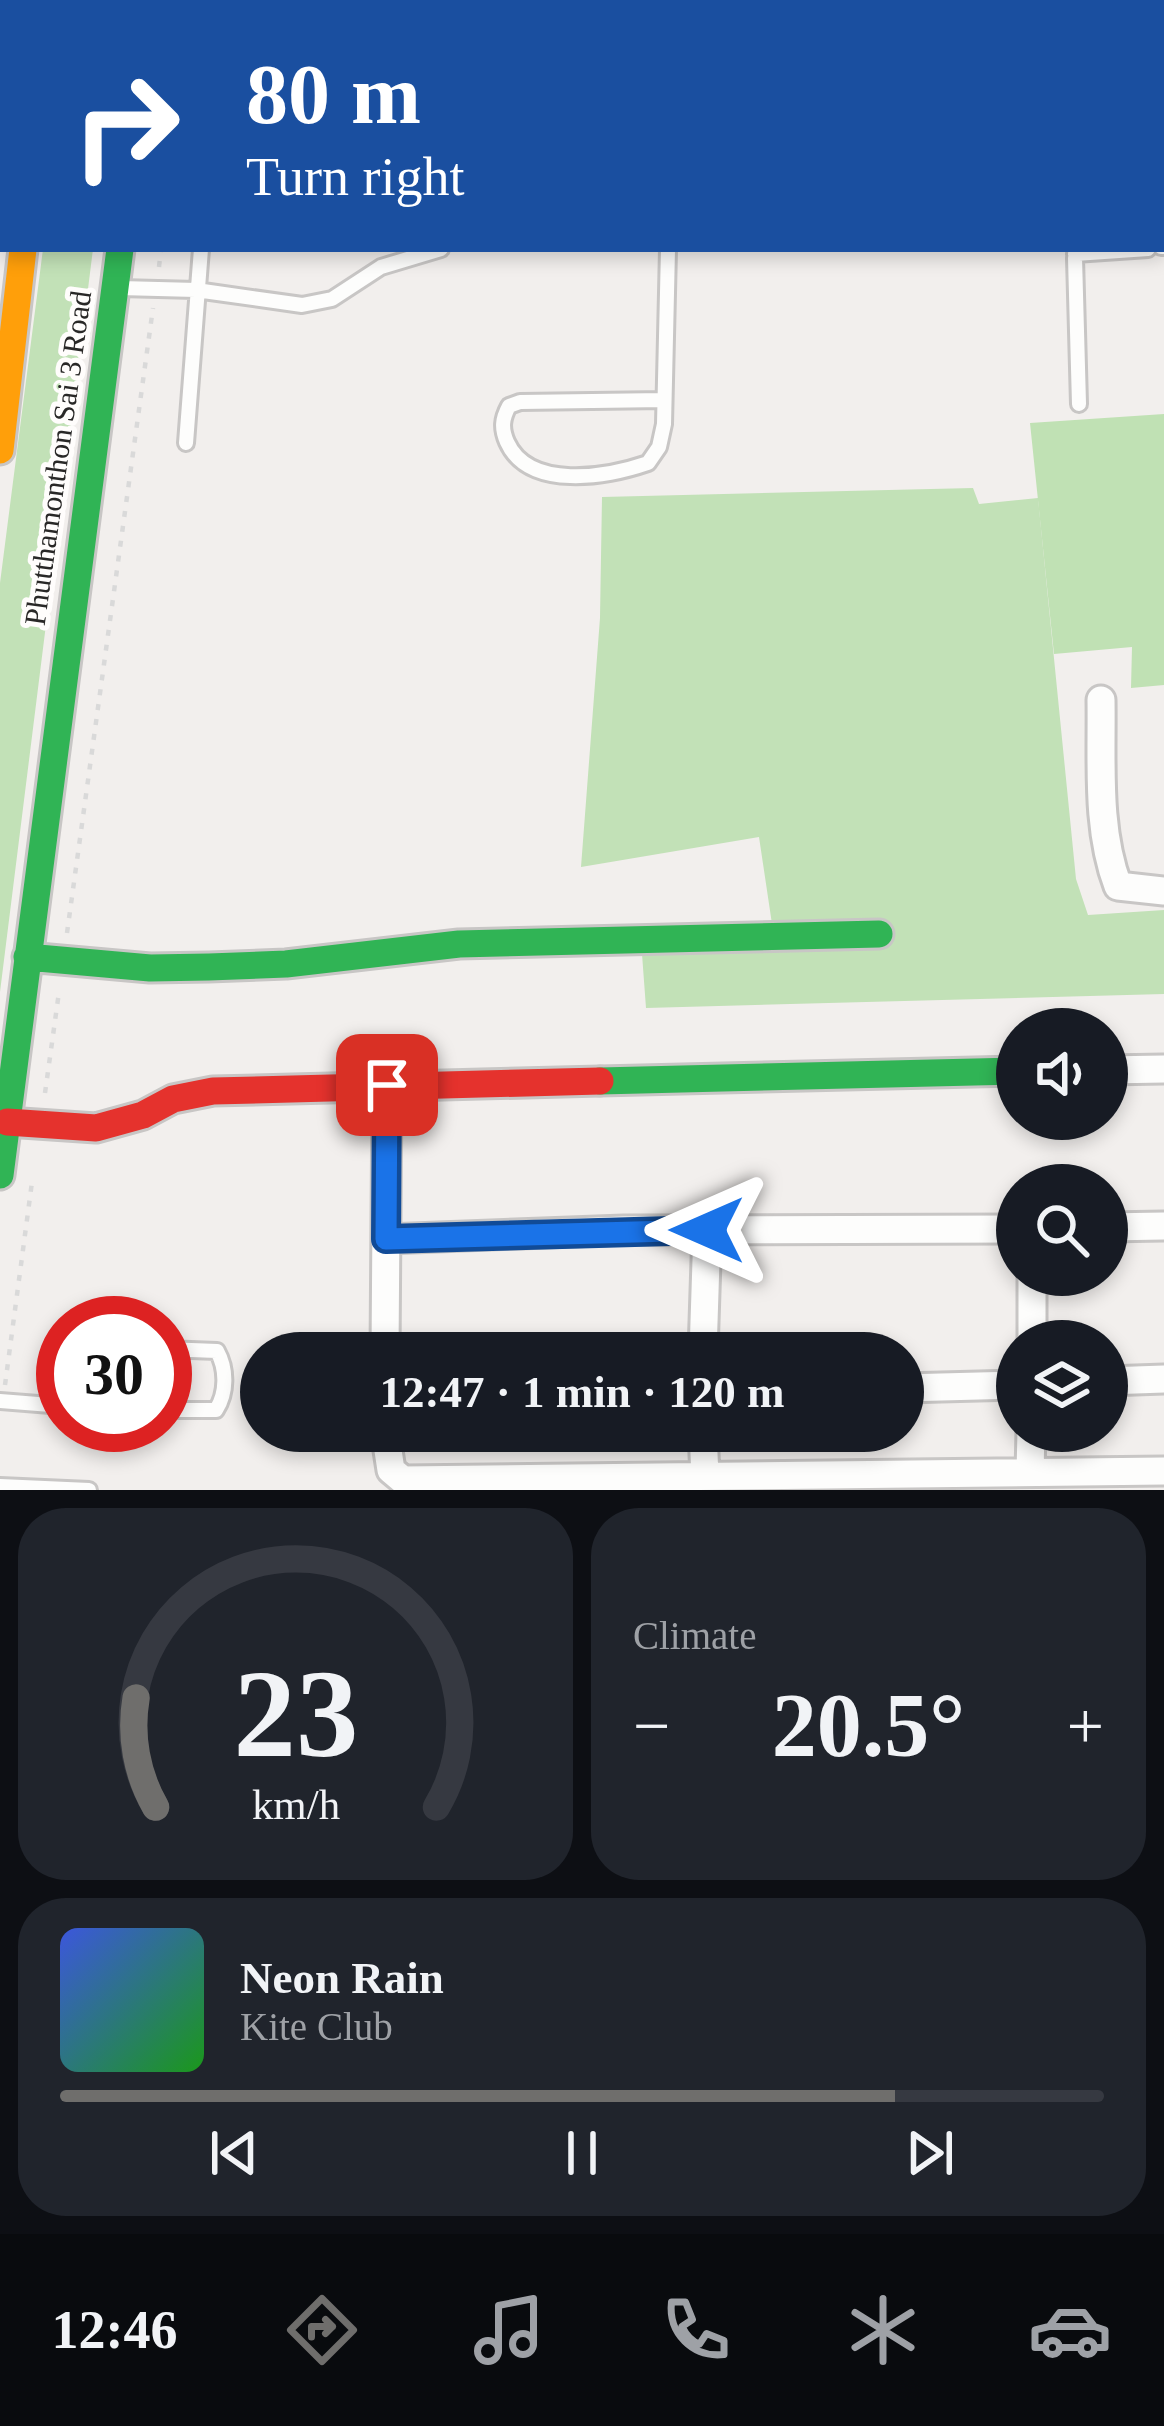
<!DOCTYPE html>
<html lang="en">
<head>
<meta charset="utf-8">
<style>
  :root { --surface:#171b24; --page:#20242c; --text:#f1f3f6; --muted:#9ea1a6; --line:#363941; --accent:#6f6e6c }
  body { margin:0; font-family:Georgia,serif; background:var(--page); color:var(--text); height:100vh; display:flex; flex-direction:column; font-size:45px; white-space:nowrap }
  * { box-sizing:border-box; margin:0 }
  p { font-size:39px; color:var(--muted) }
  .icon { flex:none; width:66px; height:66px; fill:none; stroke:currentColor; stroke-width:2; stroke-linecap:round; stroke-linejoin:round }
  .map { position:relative; height:1490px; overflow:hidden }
  .panel { display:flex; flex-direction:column; gap:18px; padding:18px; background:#0d0f14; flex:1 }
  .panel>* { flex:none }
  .guide { position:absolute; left:0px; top:0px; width:1164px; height:252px; box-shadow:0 6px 18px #0003; background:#1a4fa0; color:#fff; overflow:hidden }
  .controls { position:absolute; left:996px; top:1008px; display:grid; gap:24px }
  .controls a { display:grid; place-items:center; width:132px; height:132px; border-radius:50%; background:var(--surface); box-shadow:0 6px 18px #0003; font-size:60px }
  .speed { position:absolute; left:36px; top:1296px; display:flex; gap:24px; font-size:60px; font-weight:700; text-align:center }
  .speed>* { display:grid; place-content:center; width:156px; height:156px; border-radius:50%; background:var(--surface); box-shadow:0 6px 18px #0003; line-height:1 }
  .speed .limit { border:18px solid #d22; background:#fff; color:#111 }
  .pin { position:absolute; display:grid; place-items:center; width:102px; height:102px; color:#fff; margin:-51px; border-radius:24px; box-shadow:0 6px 18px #0006 }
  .me { position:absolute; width:132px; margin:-66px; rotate:270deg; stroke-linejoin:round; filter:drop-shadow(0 0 9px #0008) }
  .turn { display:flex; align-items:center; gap:42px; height:252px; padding:0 48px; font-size:54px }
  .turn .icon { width:156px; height:156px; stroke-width:2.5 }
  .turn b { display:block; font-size:84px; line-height:102px }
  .big { font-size:90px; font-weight:700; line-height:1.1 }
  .panel .card { flex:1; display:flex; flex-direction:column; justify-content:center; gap:18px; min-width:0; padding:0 42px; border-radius:48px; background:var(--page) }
  .panel .dial { align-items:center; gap:0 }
  .dial svg { height:312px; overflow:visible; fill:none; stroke:var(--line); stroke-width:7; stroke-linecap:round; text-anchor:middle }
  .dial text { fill:var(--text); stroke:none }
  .song { display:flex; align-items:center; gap:36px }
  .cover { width:144px; height:144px; border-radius:18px; background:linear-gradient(135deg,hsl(230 70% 55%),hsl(120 70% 35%)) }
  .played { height:12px; border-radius:6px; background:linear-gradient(90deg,var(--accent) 80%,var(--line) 80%) }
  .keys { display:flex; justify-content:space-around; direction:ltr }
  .heat { display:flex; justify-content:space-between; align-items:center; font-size:66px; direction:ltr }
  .panel .tiles { flex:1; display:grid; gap:18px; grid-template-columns:1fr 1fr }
  .card:last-child { grid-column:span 2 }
  .trip { position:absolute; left:240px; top:1332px; width:684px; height:120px; border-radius:60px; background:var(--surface); box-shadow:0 6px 18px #0003; font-weight:700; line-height:120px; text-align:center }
  .dock { display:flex; height:192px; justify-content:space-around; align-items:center; background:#090b0e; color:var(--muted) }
  .dock .icon { width:84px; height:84px }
  .dock .selected { color:var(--accent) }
  .dock b { font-size:54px; color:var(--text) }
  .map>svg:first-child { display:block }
  .green { fill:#c2e1b7 }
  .forest { fill:#c0e1b4 }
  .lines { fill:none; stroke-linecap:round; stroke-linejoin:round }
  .lane-casing { stroke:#c8c6c5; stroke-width:20 }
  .street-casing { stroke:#c8c6c5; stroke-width:33 }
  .fast-casing { stroke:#c8c6c5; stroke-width:33 }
  .slow-casing { stroke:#c8c6c5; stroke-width:33 }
  .jam-casing { stroke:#c8c6c5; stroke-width:33 }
  .path { stroke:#d9d9d9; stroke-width:4.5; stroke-dasharray:6 9; stroke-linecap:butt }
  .lane { stroke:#fdfdfc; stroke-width:14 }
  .street { stroke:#fdfdfc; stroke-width:27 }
  .fast { stroke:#30b455; stroke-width:27 }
  .slow { stroke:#ff9f0a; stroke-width:27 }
  .jam { stroke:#e5322d; stroke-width:27 }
  .route-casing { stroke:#114b97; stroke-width:30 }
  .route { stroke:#1a73e8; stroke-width:21 }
  .labels { text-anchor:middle; stroke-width:10; stroke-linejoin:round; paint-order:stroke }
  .street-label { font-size:30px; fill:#292827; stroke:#fffdfc }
</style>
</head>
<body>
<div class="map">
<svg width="1164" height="1490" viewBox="0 0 1164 1490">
  <rect width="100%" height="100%" fill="#f2efed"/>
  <path class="green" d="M 43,249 L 93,249 L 0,992 L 0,583 Z
    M 973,488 L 979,504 L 1038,498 L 1076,879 L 1088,915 L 1164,910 L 1164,994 L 646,1008 L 642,954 L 772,924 L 759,837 L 581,867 L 600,618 L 602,497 Z"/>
  <path class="forest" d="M 1164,414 L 1164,685 L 1131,688 L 1132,647 L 1054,654 L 1030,423 Z"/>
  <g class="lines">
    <defs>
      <path id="lane" d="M 629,0 L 629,3
        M 230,3 L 230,0
        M 1161,208 L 1164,208
        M 1161,247 L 1164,247
        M 1075,254 L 1148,249
        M 1075,258 L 1079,404
        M 120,288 L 196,290 L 302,305 L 332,299 L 381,267 L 441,249
        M 664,400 L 520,402 L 509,406 C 502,419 501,428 507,442 C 529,491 607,477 648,463 L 659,447 L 664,424 L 668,249
        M 186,443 L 201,249
        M 165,1349 L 217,1351 C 227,1369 227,1393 216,1410 L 165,1410
        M 0,1401 L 63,1406
        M 0,1486 L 89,1490"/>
      <path id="street" d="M 1101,700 C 1102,762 1096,828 1118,886 L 1164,891
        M 1107,1070 L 1164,1069
        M 1107,1227 L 1164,1226
        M 386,1239 L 624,1230 L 1017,1229
        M 1032,1275 L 1032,1341
        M 385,1353 L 387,1085
        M 703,1353 L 707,1230
        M 1107,1381 L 1164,1379
        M 903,1388 L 1017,1385
        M 385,1431 L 391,1470 L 403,1480 L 1164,1471
        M 703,1431 L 705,1477
        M 1030,1472 L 1031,1431"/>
      <path id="fast" d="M 54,0 L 54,3
        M 145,0 L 145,3
        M 27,957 L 150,968 L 209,967 L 286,964 L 459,944 L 879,934
        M 600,1081 L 1017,1071
        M 0,1175 L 120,249"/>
      <path id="slow" d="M 0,450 L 23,249"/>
      <path id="jam" d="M 7,1122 L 96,1128 L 143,1115 L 173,1099 L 213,1091 L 600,1081"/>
    </defs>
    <use href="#lane" class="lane-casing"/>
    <use href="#street" class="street-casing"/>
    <use href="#fast" class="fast-casing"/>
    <use href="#slow" class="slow-casing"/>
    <use href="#jam" class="jam-casing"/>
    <path class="path" d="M 194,3 L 194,0
      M 0,157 L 3,134
      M 159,267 L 161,249
      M 67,933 L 153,308
      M 45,1093 L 59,992
      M 5,1385 L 32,1182"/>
    <use href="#lane" class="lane"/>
    <use href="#street" class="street"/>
    <use href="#fast" class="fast"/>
    <use href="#slow" class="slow"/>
    <use href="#jam" class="jam"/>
  </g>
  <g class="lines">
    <defs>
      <path id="route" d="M 387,1085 L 386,1239 L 707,1230"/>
    </defs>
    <use href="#route" class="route-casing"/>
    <use href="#route" class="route"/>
  </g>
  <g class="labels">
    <g class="street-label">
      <text transform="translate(58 458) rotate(-82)" y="10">Phutthamonthon Sai 3 Road</text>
    </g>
  </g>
</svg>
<div class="controls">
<a><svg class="icon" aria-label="sound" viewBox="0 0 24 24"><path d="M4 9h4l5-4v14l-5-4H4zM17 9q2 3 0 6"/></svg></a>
<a><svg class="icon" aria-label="search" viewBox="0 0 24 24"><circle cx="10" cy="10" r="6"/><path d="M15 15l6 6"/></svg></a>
<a><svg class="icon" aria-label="layers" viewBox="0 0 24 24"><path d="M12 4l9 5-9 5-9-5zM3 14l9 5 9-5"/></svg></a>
</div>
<div class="speed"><div class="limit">30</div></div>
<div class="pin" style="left:387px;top:1085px;background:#d93025"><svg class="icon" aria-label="arrive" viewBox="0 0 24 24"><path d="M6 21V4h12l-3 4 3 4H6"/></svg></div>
<svg class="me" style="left:707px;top:1230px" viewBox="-20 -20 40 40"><path d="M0-17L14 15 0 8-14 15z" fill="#1a73e8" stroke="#fff" stroke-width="4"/></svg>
<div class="trip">12:47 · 1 min · 120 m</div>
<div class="guide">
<div class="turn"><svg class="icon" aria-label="right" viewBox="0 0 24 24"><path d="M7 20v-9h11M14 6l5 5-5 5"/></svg><div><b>80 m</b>Turn right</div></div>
</div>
</div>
<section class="panel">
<div class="tiles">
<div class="card dial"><svg viewBox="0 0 100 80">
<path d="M14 69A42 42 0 1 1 86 69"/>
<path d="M14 69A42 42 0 0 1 9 41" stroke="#6f6e6c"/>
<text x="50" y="56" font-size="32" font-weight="700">23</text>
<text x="50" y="72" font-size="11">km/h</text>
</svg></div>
<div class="card"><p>Climate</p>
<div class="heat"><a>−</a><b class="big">20.5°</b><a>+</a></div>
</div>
<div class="card">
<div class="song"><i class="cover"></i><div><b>Neon Rain</b><p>Kite Club</p></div></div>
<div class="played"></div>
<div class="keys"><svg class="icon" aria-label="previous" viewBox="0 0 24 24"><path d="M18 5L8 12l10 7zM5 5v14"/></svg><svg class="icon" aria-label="pause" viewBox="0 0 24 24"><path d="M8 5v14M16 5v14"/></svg><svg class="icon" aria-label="next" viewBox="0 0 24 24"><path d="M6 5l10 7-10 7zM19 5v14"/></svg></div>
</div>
</div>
</section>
<nav class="dock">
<b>12:46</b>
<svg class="icon selected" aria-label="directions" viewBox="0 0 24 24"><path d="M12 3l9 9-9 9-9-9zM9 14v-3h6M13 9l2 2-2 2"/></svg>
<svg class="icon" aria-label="music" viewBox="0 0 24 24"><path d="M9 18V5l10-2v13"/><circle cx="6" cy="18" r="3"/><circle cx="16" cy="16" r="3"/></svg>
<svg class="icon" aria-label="phone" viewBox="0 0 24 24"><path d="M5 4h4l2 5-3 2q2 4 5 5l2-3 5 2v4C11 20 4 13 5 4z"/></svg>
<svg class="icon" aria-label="climate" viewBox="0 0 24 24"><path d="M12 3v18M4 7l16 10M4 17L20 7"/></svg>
<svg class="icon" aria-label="car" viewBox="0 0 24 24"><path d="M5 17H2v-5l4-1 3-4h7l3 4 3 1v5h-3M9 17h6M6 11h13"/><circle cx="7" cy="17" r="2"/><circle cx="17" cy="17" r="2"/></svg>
</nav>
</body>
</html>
